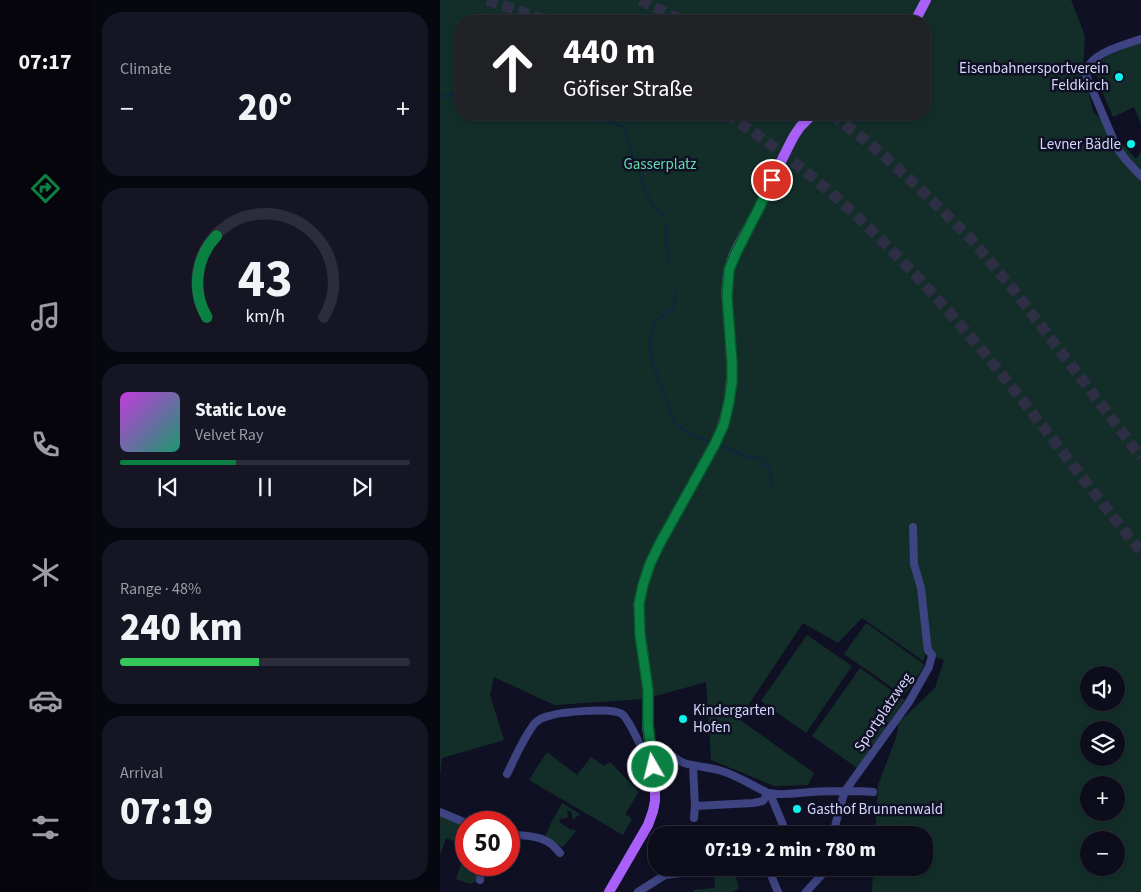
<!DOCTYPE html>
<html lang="en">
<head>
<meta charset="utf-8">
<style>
  :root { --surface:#0c0c1b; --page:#151524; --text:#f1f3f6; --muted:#9a9ba3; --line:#2c2c3a; --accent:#0b8043 }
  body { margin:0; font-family:"Source Sans 3",sans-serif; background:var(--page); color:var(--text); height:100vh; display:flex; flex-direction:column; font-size:19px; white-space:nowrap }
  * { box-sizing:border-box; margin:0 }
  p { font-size:16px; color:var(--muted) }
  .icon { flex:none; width:28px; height:28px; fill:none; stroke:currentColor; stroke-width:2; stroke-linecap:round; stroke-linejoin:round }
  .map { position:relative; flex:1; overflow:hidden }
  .drawer { display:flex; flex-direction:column; gap:12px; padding:12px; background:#07070f; width:350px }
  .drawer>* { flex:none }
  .banner { position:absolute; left:15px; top:15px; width:475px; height:105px; border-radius:20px; box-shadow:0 2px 8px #0003,0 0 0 1px var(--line); background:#202124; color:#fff; overflow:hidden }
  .controls { position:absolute; left:640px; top:666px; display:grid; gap:10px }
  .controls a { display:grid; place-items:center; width:45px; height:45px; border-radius:50%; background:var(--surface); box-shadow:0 2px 8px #0003,0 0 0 1px var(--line); font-size:25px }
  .speed { position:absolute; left:15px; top:811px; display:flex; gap:10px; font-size:25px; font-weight:700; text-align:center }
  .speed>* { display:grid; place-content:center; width:65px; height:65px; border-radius:50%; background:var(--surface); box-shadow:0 2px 8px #0003,0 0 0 1px var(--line); line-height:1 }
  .speed .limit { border:8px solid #d22; background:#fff; color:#111 }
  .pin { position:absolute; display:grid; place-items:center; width:42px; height:42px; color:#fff; margin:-21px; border:2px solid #fff; border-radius:50%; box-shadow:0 1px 5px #0007 }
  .me { position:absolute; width:55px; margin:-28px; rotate:352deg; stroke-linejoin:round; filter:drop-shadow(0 0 4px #0008) }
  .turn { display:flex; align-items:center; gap:18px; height:105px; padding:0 25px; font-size:22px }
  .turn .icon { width:65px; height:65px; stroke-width:2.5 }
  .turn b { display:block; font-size:35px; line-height:42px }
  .big { font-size:38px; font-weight:800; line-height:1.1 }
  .drawer .tile { flex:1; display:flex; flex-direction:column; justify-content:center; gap:8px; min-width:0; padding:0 18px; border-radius:20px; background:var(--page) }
  .drawer .dial { align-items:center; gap:0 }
  .dial svg { height:130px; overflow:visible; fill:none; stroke:var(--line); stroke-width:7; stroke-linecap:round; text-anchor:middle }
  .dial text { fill:var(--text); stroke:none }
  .song { display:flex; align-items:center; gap:15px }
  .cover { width:60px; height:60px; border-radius:8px; background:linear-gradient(135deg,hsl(290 70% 55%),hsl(160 70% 35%)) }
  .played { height:5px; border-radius:2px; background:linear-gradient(90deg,var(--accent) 40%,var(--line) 40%) }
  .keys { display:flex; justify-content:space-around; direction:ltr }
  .heat { display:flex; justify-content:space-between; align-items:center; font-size:28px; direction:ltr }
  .charge { height:8px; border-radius:4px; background:linear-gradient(90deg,#34c759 48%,var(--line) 0) }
  .trip { position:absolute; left:208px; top:826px; width:285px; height:50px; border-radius:20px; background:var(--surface); box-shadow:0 2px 8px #0003,0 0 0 1px var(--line); font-weight:800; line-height:50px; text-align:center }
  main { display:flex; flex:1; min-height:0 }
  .dock { display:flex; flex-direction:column; width:90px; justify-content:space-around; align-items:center; background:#05050b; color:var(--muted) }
  .dock .icon { width:35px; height:35px }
  .dock .on { color:var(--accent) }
  .dock b { font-size:22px; color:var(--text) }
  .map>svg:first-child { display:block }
  .green { fill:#132e29; fill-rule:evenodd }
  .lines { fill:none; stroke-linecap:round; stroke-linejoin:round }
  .stream { stroke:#0c2741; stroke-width:2 }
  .highway-tunnel { stroke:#2e2e45; stroke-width:11; stroke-dasharray:11 5.5; stroke-linecap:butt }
  .minor { stroke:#3d4481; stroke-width:8 }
  .major { stroke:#a960f9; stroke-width:10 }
  .route-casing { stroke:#07532c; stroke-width:12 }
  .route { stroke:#0b8043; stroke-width:9 }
  .poi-dot { fill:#0af4e9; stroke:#101024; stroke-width:2 }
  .labels { text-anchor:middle; stroke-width:5; stroke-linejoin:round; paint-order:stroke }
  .poi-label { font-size:15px; fill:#d5d6fd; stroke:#101024; text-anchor:end }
  .park-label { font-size:15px; fill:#63dbab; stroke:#101024 }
  .street-label { font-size:15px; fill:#d5d6fd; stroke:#101024 }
</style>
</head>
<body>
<main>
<nav class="dock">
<b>07:17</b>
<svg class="icon on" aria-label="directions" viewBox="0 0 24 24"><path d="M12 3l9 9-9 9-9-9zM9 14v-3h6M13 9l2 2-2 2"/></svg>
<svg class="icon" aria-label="music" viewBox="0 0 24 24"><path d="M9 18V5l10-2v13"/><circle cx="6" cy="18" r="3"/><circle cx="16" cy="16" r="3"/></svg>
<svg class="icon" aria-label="phone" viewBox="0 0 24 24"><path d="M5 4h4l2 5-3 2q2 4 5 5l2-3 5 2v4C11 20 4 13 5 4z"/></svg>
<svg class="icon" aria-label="climate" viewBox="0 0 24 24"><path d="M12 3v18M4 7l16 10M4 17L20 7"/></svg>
<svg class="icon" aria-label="car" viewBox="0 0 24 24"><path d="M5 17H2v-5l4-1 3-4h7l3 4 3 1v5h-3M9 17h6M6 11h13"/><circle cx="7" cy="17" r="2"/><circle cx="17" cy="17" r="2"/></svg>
<svg class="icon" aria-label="filters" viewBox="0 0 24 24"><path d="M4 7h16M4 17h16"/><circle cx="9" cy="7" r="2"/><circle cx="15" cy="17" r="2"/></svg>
</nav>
<section class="drawer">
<div class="tile"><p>Climate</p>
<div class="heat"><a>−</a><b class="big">20°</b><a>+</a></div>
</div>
<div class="tile dial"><svg viewBox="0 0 100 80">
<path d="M14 69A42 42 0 1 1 86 69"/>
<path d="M14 69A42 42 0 0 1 20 19" stroke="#0b8043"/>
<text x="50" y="56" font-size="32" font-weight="700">43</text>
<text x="50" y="72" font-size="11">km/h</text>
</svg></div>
<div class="tile">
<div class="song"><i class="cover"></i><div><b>Static Love</b><p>Velvet Ray</p></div></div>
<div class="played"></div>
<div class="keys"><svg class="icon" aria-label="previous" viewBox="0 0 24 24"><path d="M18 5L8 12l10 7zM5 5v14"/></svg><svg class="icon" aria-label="pause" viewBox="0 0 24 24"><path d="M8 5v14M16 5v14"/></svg><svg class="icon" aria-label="next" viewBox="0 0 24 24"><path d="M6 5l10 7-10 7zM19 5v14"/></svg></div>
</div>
<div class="tile"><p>Range · 48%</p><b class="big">240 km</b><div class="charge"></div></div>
<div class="tile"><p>Arrival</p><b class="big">07:19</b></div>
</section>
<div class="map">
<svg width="701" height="892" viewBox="0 0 701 892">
  <rect width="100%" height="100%" fill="#101024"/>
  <path class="green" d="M 0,0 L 631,0 L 645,36 L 643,69 L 653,111 L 696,159 L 701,152 L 701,892 L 432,892 L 433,868 L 484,868 L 484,835 L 435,835 L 438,785 L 456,738 L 459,722 L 495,688 L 504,660 L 486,654 L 483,661 L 422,618 L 398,643 L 363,623 L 299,719 L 374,773 L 368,785 L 334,786 L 271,760 L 266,682 L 205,699 L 114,705 L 54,677 L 50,695 L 64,740 L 2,758 L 0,775 ZM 21,21 L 484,21 L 484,114 L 21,114 ZM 649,675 L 676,675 L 676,702 L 649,702 ZM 649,730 L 676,730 L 676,758 L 649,758 ZM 649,785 L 676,785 L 676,812 L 649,812 ZM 649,840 L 676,840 L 676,868 L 649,868 Z
    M 701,42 L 701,124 L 694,107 L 673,117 L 661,89 L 654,66 L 667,56 Z
    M 426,623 L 485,665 L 464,696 L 404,654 Z
    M 367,635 L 412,666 L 366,733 L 321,701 Z
    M 420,668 L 465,700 L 417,768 L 372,736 Z
    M 107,752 L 137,775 L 151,757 L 164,766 L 170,762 L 199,792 L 185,814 L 192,819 L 183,835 L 89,780 Z
    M 122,803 L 140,814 L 133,820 L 131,811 L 127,811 L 128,817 L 123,819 L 121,818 L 119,822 L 131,830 L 132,829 L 136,831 L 123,847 L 117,845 L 105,837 L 111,823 Z
    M 0,815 L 26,826 L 26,846 L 6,838 L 0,855 Z
    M 26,849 L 25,858 L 26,858 L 26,865 L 41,865 L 37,881 L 30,884 L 16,879 Z
    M 294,869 L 299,888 L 293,892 L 254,892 L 254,890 L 275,888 L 274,872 Z"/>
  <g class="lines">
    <path class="stream" d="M 641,92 L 648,88
      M 0,94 L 5,97 L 21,92
      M 146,114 L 184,127 L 190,149 L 212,206 L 224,216
      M 226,223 L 226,242 L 229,255 L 228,263
      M 236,291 L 236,294 L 233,308 L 215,322 L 210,337 L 211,358 L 230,413 L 235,423 L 249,434 L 271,442
      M 278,445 L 306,456 L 315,457 L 321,460 L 326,465 L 330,470 L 332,487"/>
    <path class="highway-tunnel" d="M 47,0 L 108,21
      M 200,0 L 243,21
      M 286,114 C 371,168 443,237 509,312 C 577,388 636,473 701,551
      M 392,114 L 441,153 L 477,186 L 531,239 L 573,289 L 701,457"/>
    <path class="minor" d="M 701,39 C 687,44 659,51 650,64 C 648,67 647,71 646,75 L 677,148 L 686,160 L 701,176
      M 210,747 C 223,746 233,759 244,763 C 257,767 270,767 282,771 C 298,776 313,786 328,793 L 331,796 L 343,825 L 346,835
      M 253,765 L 255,806 L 254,818
      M 67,774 C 75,758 83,738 95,723 C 99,719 104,717 109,716 C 121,712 172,707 182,714 C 189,719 198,742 203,750 L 206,752 L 211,751
      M 255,806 L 313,803 L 323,801 L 328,793 C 342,796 356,793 370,792 C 391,791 412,790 433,792
      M 0,812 L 26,823
      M 69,834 C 82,836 100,835 111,844 C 114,846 117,850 120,853
      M 391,835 L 394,830 L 400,807 L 405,791 L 469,702 L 489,667 L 492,655 L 488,650 L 487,643 L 481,588 L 474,564 L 473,527
      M 328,868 L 338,892
      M 40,880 L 42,865
      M 198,892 L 225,875 L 281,868
      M 366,892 L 388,868"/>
    <path class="major" d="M 475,21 L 486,0
      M 169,892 L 208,825 L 213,811 L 215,801 L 215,788 L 207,725 L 208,690 L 199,622 L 199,604 L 203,585 L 210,564 L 219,545 L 277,439 C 295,400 292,364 289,323 C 287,306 285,287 289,270 C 293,250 310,226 319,208 C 331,184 341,160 354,136 L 360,127 L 373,114"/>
  </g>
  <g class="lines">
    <defs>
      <path id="route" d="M 213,767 L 208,725 L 208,690 L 200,635 L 199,604 L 203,585 L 210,564 L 219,545 L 275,444 L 284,424 L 289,402 L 292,382 L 292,362 L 287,297 L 289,270 L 296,253 L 320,206 L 332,180"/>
    </defs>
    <use href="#route" class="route-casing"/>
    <use href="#route" class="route"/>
  </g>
  <g class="poi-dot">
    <circle cx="679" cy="77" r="5"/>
    <circle cx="691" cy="144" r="5"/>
    <circle cx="243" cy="719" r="5"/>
    <circle cx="357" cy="809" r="5"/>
  </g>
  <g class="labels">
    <g class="poi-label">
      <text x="669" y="73">Eisenbahnersportverein<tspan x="669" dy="17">Feldkirch</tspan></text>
      <text x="681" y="149">Levner Bädle</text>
      <text x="253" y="715" text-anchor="start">Kindergarten<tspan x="253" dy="17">Hofen</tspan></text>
      <text x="367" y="814" text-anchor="start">Gasthof Brunnenwald</text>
    </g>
    <g class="park-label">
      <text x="220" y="169">Gasserplatz</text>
    </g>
    <g class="street-label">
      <text transform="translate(443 712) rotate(-56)" y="5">Sportplatzweg</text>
    </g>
  </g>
</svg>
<div class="controls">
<a><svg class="icon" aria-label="sound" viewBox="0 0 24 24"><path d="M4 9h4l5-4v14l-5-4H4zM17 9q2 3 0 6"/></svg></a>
<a><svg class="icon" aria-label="layers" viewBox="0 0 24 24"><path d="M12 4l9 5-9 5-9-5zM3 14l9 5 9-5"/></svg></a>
<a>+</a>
<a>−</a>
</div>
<div class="speed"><div class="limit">50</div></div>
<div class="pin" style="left:332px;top:180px;background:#d93025"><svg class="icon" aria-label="arrive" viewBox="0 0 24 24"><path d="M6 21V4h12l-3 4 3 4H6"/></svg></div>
<svg class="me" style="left:213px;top:767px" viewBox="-20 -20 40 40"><circle r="17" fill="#0b8043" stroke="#fff" stroke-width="3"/><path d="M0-11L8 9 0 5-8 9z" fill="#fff"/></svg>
<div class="trip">07:19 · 2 min · 780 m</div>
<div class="banner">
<div class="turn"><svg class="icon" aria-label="ahead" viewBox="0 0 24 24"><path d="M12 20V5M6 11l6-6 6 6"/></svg><div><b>440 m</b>Göfiser Straße</div></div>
</div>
</div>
</main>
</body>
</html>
